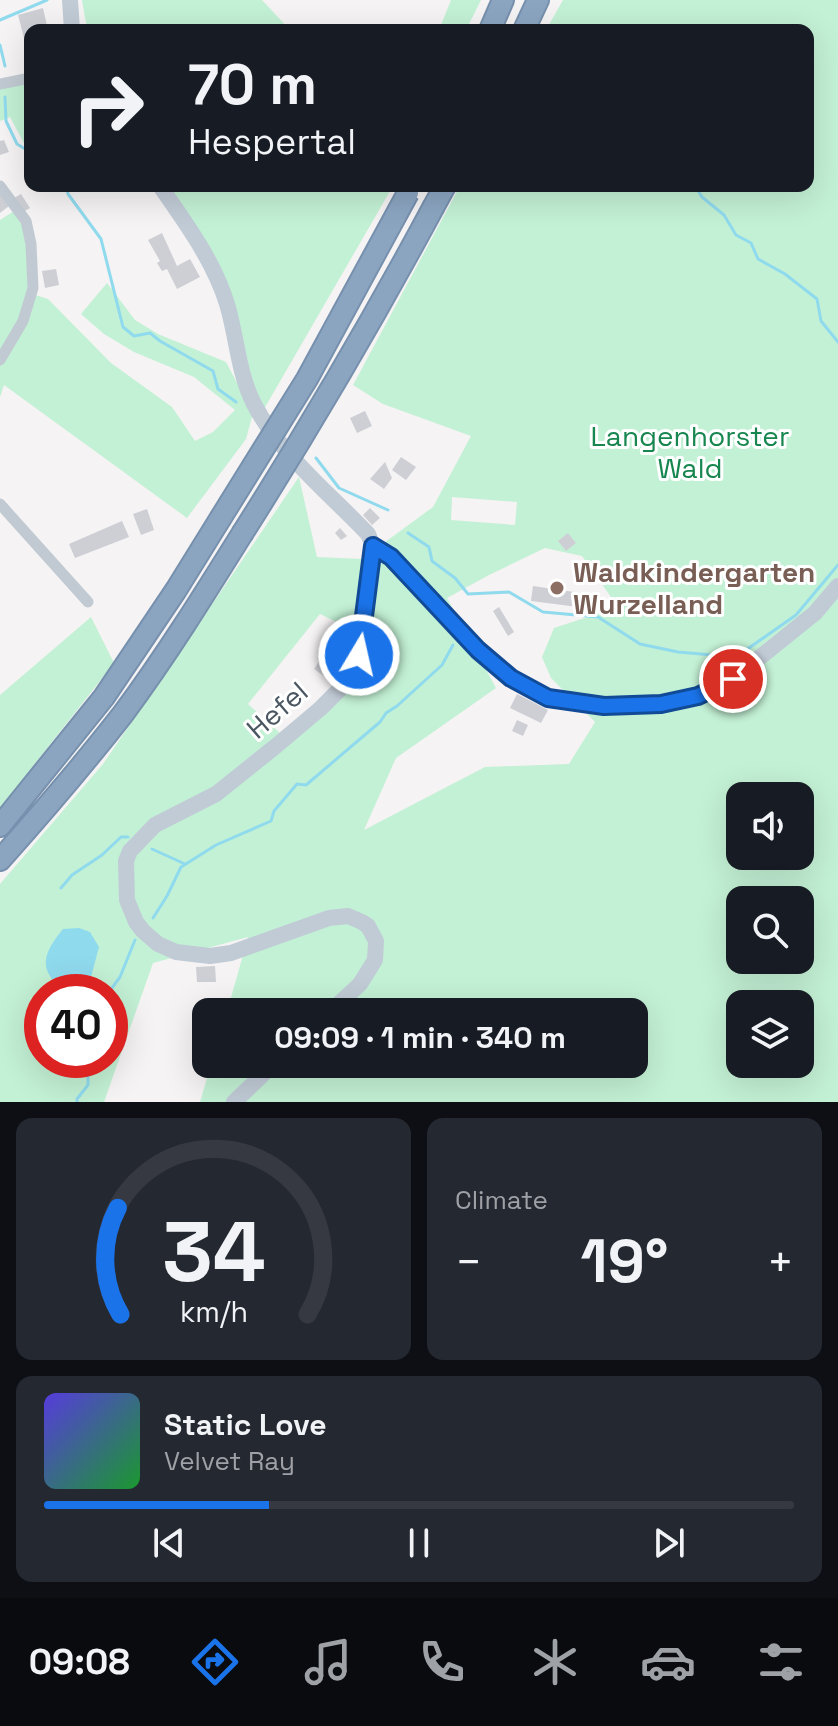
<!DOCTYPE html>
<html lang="en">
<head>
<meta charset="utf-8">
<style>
  :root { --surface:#171b24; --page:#242831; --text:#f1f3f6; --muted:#9ea1a6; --line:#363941; --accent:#1a73e8 }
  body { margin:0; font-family:"Space Grotesk",sans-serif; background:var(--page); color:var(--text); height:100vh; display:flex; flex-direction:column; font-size:30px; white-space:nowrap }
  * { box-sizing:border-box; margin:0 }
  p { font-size:26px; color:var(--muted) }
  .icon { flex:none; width:44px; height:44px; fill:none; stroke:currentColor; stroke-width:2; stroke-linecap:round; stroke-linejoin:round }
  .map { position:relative; height:1102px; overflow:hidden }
  .drawer { display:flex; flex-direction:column; gap:16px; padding:16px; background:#0d0f14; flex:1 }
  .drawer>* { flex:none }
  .banner { position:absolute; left:24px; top:24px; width:790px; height:168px; border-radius:16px; box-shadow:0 8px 32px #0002; background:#171b24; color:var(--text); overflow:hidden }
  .buttons { position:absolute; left:726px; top:782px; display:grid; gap:16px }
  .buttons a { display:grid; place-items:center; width:88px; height:88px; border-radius:16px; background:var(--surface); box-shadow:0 8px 32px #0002; font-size:40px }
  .speed { position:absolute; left:24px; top:974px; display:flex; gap:16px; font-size:40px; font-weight:700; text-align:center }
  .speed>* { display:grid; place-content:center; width:104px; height:104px; border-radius:50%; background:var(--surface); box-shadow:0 8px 32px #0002; line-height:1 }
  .speed .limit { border:12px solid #d22; background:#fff; color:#111 }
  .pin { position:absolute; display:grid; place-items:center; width:68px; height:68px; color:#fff; margin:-34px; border:4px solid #fff; border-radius:50%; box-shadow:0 2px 8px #0007 }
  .me { position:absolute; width:88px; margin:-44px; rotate:9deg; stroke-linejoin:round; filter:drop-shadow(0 0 6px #0008) }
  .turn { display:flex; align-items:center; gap:28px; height:168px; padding:0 32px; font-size:36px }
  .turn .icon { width:104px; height:104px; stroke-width:2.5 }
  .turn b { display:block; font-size:56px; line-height:68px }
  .big { font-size:60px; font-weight:800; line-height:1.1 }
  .drawer .tile { flex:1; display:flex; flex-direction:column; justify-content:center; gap:12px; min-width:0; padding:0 28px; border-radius:16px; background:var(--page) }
  .drawer .dial { align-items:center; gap:0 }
  .dial svg { height:208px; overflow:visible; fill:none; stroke:var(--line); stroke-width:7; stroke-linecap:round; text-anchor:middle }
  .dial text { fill:var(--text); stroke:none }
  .song { display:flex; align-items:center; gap:24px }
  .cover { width:96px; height:96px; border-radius:12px; background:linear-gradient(135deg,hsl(250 70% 55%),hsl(130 70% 35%)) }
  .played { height:8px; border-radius:4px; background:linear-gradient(90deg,var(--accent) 30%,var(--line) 30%) }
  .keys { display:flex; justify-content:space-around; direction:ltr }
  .heat { display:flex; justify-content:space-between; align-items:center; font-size:44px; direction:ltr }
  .drawer .tiles { flex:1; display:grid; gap:16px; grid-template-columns:1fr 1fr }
  .tile:last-child { grid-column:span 2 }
  .trip { position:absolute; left:192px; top:998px; width:456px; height:80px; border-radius:16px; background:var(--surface); box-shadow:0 8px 32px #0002; font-weight:800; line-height:80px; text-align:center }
  .dock { display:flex; height:128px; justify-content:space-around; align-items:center; background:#090b0e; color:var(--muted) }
  .dock .icon { width:56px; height:56px }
  .dock .active { color:var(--accent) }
  .dock b { font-size:36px; color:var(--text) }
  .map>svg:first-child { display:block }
  .green { fill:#c3f1d5; fill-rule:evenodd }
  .water { fill:#90daee }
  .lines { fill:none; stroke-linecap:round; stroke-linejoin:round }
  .stream { stroke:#90daee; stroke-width:3 }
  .building { fill:#cdcfd5 }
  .highway-casing { stroke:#7690ad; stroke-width:24 }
  .street { stroke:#c1cad2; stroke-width:11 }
  .secondary { stroke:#c1cbd6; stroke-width:16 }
  .highway { stroke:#8ba5c1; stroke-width:20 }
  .highway-bridge-casing { stroke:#7690ad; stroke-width:24; stroke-linecap:butt }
  .highway-bridge { stroke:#8ba5c1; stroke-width:20 }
  .route-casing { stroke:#114b97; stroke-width:20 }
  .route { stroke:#1a73e8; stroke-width:14 }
  .education-dot { fill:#8d6e63; stroke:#fff; stroke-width:3 }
  .labels { text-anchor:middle; stroke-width:6; stroke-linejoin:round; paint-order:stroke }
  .park-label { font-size:28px; fill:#17864f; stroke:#fff }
  .education-label { font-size:28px; font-weight:bold; fill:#785e54; stroke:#fff; text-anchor:start }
  .street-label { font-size:28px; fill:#4a5661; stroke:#fff }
</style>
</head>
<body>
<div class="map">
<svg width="838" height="1102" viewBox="0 0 838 1102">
  <rect width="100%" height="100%" fill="#f5f3f3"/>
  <path class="green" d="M 82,0 L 262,0 L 290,30 L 88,30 L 85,18 Z
    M 451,0 L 481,0 L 466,30 L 439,30 Z
    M 563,0 L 838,0 L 838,1102 L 200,1102 L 211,1064 L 634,1064 L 634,1012 L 227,1012 L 248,937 L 153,963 L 104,1102 L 0,1102 L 0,884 L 103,764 L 299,477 L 317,557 L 362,559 L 433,507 L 471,436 L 383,404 L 353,385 L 460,186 L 808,186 L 808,30 L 546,30 ZM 452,497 L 517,502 L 515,525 L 451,520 ZM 545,548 L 582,556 L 618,607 L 554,628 L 542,657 L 551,678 L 595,722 L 569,764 L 485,767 L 364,830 L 396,758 L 496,688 L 447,598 L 489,575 ZM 320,614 L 351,629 L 338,682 L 281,734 L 248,704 ZM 740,796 L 800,796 L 800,856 L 740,856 ZM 740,900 L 800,900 L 800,960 L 740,960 ZM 42,992 L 110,992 L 110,1060 L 42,1060 ZM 740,1004 L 800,1004 L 800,1064 L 740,1064 Z
    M 30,78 L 30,149 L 27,149 L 10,117 L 0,121 L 0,86 Z
    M 160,186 L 393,186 L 260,416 L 227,304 Z
    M 14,211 L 28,237 L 29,293 L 48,299 L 111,363 L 172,407 L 195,441 L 213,432 L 235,410 L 194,377 L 134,352 L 104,334 L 81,314 L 107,283 L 135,320 L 158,334 L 226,362 L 253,413 L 246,439 L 187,518 L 4,385 L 0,397 L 0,220 Z
    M 91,617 L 114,663 L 0,808 L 0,695 Z"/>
  <path class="water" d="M 79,928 L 90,932 L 99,947 L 87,992 L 62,992 C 58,987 53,982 50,976 C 39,959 52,943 63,929 Z"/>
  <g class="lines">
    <path class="stream" d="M 0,20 L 47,0
      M 0,45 L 5,66
      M 5,97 L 6,121 L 17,144 L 30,152
      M 66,186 L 68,194 L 101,239 L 123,327 L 134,336 L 150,333 L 160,341 L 213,371 L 218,389 L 236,402
      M 695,186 L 702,197 L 724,215 L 736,235 L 751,243 L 758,259 L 785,274 L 817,299 L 821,321 L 838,342
      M 316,458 L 339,488 L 388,510
      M 408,533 L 429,547 L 432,561 L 455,578 L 468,594 L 509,592 L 543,612 L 598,617 L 640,644 L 678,652 L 736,657 L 796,615 L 838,565
      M 152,849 L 185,864
      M 61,888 L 72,875 L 102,855 L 121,837 L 128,837
      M 153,918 L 167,896 L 181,867 L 216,845 L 271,821 L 274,811 L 297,784 L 306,785 L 380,722 L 386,713 L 397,706 L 442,665 L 453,645
      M 109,992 L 120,977 L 135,940
      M 77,1102 L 77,1099 L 88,1085 L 88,1060"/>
  </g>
  <path class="building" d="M 43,8 L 48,30 L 30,30 L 29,57 L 18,15 Z
    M 4,140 L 9,152 L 0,155 L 0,141 Z
    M 0,194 L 9,206 L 0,213 Z
    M 21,194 L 30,208 L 23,212 L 14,198 Z
    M 162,233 L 177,266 L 190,259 L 200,277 L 177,289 L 167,269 L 162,271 L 157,263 L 160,261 L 148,240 Z
    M 56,269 L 59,285 L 45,288 L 42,271 Z
    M 365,411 L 372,426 L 357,433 L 350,418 Z
    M 401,457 L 416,467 L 406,480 L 392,470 Z
    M 385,462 L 392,478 L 384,489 L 370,479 Z
    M 370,508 L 380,518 L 372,525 L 363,515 Z
    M 147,509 L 154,530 L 141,535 L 133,514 Z
    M 122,521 L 129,537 L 75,558 L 69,544 Z
    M 340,528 L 347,536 L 341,540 L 335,533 Z
    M 568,533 L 576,543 L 566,551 L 558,541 Z
    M 533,586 L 588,594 L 586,608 L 531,601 Z
    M 499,607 L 514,632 L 508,636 L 493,611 Z
    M 331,644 L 341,651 L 324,676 L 314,669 Z
    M 517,694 L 548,710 L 541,723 L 510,708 Z
    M 517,720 L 528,725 L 523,736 L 512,731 Z
    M 215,966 L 216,982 L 197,982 L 196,967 Z"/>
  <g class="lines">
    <defs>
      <path id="highway" d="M 490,30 L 503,0
        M 524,30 L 538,0
        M 434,206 L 445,186
        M 0,826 L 104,697 L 176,590 L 220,519
        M 0,860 C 42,813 84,764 123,714 C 166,656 204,595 242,534"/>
    </defs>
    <use href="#highway" class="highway-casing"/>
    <path class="street" d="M 0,84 L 30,78
      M 0,186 L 26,221 L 31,244 L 33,288 L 23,321 L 0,360
      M 0,504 L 88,602"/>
    <path class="secondary" d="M 70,0 L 72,30
      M 160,186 C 185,222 214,261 227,304 C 237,337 238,373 254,404 C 279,453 330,494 368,534 L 373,546 L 359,655 L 351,673 L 341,688 L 321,708 L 276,746 L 216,794 L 155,825 L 130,851 L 126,861 L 127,900 L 136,922 L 143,931 L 158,944 L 176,952 L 210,956 L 231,953 L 329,918 L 348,916 L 362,922 L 368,926 L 376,941 L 375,960 L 360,984 L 330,1012
      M 373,546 L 391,557 L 478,650 L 511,678 L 548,698 L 604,706 L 661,704 L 698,696 L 733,679 L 815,613 L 838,586
      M 234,1102 L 274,1064"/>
    <use href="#highway" class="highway"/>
    <defs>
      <path id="highway-bridge" d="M 220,519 L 307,379 L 408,193
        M 242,534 C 310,427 374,318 434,206"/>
    </defs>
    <use href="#highway-bridge" class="highway-bridge-casing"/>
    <use href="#highway-bridge" class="highway-bridge"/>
  </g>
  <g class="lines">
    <defs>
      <path id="route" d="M 359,655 L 373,546 L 391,557 L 478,650 L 511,678 L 548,698 L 604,706 L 661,704 L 698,696 L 733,679"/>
    </defs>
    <use href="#route" class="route-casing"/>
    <use href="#route" class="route"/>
  </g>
  <circle class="education-dot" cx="557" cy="588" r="8"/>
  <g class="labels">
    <g class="park-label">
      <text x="690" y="446">Langenhorster<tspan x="690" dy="32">Wald</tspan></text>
    </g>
    <g class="education-label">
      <text x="573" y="582">Waldkindergarten<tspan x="573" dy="32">Wurzelland</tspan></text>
    </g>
    <g class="street-label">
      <text transform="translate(277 710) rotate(-41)" y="10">Hefel</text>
    </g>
  </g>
</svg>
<div class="buttons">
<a><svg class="icon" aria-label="sound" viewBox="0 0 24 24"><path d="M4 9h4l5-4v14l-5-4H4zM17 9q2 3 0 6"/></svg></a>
<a><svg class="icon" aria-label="search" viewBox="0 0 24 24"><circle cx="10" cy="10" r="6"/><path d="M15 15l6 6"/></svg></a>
<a><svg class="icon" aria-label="layers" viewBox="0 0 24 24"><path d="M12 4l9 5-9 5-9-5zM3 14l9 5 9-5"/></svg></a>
</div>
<div class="speed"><div class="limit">40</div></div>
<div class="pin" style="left:733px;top:679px;background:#d93025"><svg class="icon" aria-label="arrive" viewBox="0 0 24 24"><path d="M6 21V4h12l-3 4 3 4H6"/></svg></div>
<svg class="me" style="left:359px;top:655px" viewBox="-20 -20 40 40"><circle r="17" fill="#1a73e8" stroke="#fff" stroke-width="3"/><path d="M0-11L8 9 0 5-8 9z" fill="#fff"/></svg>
<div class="trip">09:09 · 1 min · 340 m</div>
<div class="banner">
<div class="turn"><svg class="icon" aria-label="right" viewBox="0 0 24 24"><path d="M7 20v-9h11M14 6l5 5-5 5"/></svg><div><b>70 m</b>Hespertal</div></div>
</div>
</div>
<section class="drawer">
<div class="tiles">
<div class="tile dial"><svg viewBox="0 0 100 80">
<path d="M14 69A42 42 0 1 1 86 69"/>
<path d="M14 69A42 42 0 0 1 13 28" stroke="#1a73e8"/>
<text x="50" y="56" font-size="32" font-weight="700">34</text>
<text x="50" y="72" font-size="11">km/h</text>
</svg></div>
<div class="tile"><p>Climate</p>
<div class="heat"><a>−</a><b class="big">19°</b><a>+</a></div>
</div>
<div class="tile">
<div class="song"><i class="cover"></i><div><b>Static Love</b><p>Velvet Ray</p></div></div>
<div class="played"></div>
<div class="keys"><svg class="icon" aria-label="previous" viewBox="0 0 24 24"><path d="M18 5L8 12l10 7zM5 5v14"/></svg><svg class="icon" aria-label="pause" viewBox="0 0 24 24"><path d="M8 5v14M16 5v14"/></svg><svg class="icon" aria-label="next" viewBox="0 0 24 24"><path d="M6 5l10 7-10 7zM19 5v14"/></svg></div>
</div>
</div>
</section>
<nav class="dock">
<b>09:08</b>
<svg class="icon active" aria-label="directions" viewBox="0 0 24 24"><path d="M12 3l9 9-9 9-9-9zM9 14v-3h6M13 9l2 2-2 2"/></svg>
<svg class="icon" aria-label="music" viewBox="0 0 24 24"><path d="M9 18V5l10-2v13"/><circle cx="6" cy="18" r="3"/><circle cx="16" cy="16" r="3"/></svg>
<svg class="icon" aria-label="phone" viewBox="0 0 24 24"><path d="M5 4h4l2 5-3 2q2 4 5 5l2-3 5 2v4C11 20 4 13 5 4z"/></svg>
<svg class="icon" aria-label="climate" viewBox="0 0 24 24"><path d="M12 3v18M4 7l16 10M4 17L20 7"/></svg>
<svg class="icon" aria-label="car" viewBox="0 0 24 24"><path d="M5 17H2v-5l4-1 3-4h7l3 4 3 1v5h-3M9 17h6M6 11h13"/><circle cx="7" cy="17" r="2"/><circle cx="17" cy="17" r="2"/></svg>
<svg class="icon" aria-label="filters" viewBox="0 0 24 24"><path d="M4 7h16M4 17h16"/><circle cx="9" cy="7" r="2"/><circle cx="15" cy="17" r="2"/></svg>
</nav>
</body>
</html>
